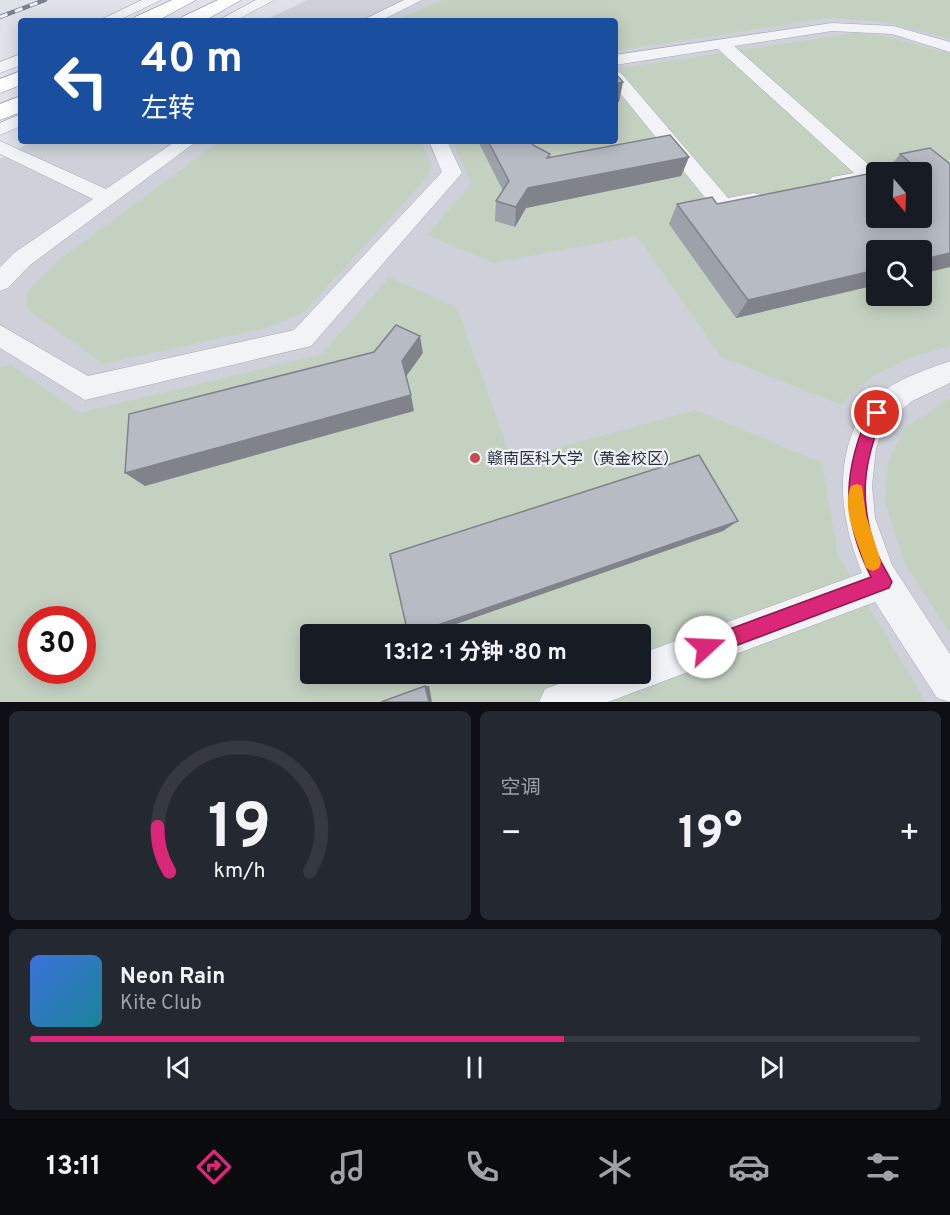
<!DOCTYPE html>
<html lang="zh">
<head>
<meta charset="utf-8">
<style>
  :root { --surface:#171b24; --page:#242831; --text:#f1f3f6; --muted:#9ea1a6; --line:#363941; --accent:#db2777 }
  body { margin:0; font-family:Overpass,"Noto Sans SC",sans-serif; background:var(--page); color:var(--text); height:100vh; display:flex; flex-direction:column; font-size:22px; white-space:nowrap }
  * { box-sizing:border-box; margin:0 }
  p { font-size:20px; color:var(--muted) }
  .icon { flex:none; width:33px; height:33px; fill:none; stroke:currentColor; stroke-width:2; stroke-linecap:round; stroke-linejoin:round }
  .map { position:relative; height:702px; overflow:hidden }
  .side { display:flex; flex-direction:column; gap:9px; padding:9px; background:#0d0f14; flex:1 }
  .side>* { flex:none }
  .hud { position:absolute; left:18px; top:18px; width:600px; height:126px; border-radius:6px; box-shadow:0 3px 15px #0003; background:#1a4fa0; color:#fff; overflow:hidden }
  .needle { width:39px; rotate:161deg }
  .buttons { position:absolute; left:866px; top:162px; display:grid; gap:12px }
  .buttons a { display:grid; place-items:center; width:66px; height:66px; border-radius:6px; background:var(--surface); box-shadow:0 3px 15px #0003; font-size:30px }
  .speed { position:absolute; left:18px; top:606px; display:flex; gap:12px; font-size:30px; font-weight:700; text-align:center }
  .speed>* { display:grid; place-content:center; width:78px; height:78px; border-radius:50%; background:var(--surface); box-shadow:0 3px 15px #0003; line-height:1 }
  .speed .limit { border:9px solid #d22; background:#fff; color:#111 }
  .pin { position:absolute; display:grid; place-items:center; width:51px; height:51px; color:#fff; margin:-26px; border:3px solid #fff; border-radius:50%; box-shadow:0 2px 6px #0007 }
  .me { position:absolute; width:66px; margin:-33px; rotate:70deg; stroke-linejoin:round; filter:drop-shadow(0 0 4px #0008) }
  .turn { display:flex; align-items:center; gap:21px; height:126px; padding:0 24px; font-size:27px }
  .turn .icon { width:78px; height:78px; stroke-width:2.5 }
  .turn b { display:block; font-size:42px; line-height:51px }
  .big { font-size:45px; font-weight:700; line-height:1.1 }
  .side .card { flex:1; display:flex; flex-direction:column; justify-content:center; gap:9px; min-width:0; padding:0 21px; border-radius:9px; background:var(--page) }
  .side .dial { align-items:center; gap:0 }
  .dial svg { height:156px; overflow:visible; fill:none; stroke:var(--line); stroke-width:7; stroke-linecap:round; text-anchor:middle }
  .dial text { fill:var(--text); stroke:none }
  .song { display:flex; align-items:center; gap:18px }
  .cover { width:72px; height:72px; border-radius:9px; background:linear-gradient(135deg,hsl(220 70% 55%),hsl(190 70% 35%)) }
  .played { height:6px; border-radius:3px; background:linear-gradient(90deg,var(--accent) 60%,var(--line) 60%) }
  .keys { display:flex; justify-content:space-around; direction:ltr }
  .heat { display:flex; justify-content:space-between; align-items:center; font-size:33px; direction:ltr }
  .side .tiles { flex:1; display:grid; gap:9px; grid-template-columns:1fr 1fr }
  .card:last-child { grid-column:span 2 }
  .trip { position:absolute; left:300px; top:624px; width:351px; height:60px; border-radius:6px; background:var(--surface); box-shadow:0 3px 15px #0003; font-weight:700; line-height:60px; text-align:center }
  .tabs { display:flex; height:96px; justify-content:space-around; align-items:center; background:#090b0e; color:var(--muted) }
  .tabs .icon { width:42px; height:42px }
  .tabs .selected { color:var(--accent) }
  .tabs b { font-size:27px; color:var(--text) }
  .map>svg:first-child { display:block }
  .built { fill:#ced1da; fill-rule:evenodd }
  .green { fill:#c4d1c1; fill-rule:evenodd }
  .lines { fill:none; stroke-linecap:round; stroke-linejoin:round }
  .minor-casing { stroke:#a5a9b2; stroke-width:1 }
  .highway-casing { stroke:#888e9d; stroke-width:1 }
  .minor { fill:#f2f3f6; fill-rule:evenodd }
  .highway { fill:#fff; fill-rule:evenodd }
  .rail-casing { stroke:#7a8090; stroke-width:4.5 }
  .rail { stroke:#eff1f5; stroke-width:3; stroke-dasharray:8; stroke-linecap:butt }
  .wall { fill:#9da1a9 }
  .shaded-wall { fill:#808389 }
  .building { fill:#b7bbc4; stroke:#808389; stroke-width:1.5; fill-rule:evenodd }
  .route { fill:#db2777; stroke:#8e194d; stroke-width:1.5 }
  .slow { fill:#f59e0b }
  .poi-dot { fill:#c64b53; stroke:#eff1f5; stroke-width:2 }
  .labels { text-anchor:middle; stroke-width:4.5; stroke-linejoin:round; paint-order:stroke }
  .poi-label { font-size:16px; fill:#292f3e; stroke:#eff1f5; text-anchor:start }
</style>
</head>
<body>
<div class="map">
<svg width="950" height="702" viewBox="0 0 950 702">
  <rect width="100%" height="100%" fill="#dfe2e8"/>
  <path class="built" d="M 307,0 L 950,0 L 950,702 L 0,702 L 0,159 L 33,141 L 615,141 L 615,21 L 264,21 ZM 876,172 L 921,172 L 921,218 L 876,218 ZM 876,250 L 921,250 L 921,296 L 876,296 ZM 32,620 L 82,620 L 82,670 L 32,670 ZM 310,634 L 640,634 L 640,674 L 310,674 Z"/>
  <path class="green" d="M 443,0 L 950,0 L 950,39 L 884,22 L 828,18 L 615,51 L 615,21 L 393,21 Z
    M 856,33 L 888,37 L 950,54 L 950,346 C 900,361 878,367 841,405 L 721,357 L 637,236 L 493,263 L 427,235 L 471,184 L 452,141 L 615,141 L 615,69 ZM 876,172 L 921,172 L 921,218 L 876,218 ZM 876,250 L 921,250 L 921,296 L 876,296 Z
    M 220,141 L 421,141 L 432,165 L 427,178 L 305,311 L 271,327 L 103,364 L 26,308 L 27,291 L 60,259 Z
    M 389,277 L 457,308 L 512,460 L 696,410 L 822,463 L 838,555 L 926,702 L 0,702 L 0,367 L 12,365 L 79,413 L 322,354 ZM 32,620 L 82,620 L 82,670 L 32,670 ZM 310,634 L 640,634 L 640,674 L 310,674 Z
    M 950,398 L 950,634 L 904,562 L 885,502 L 888,463 L 904,429 Z"/>
  <g class="lines">
    <defs>
      <path id="minor" d="M 142,0 L 161,0 L 117,21 L 98,21 Z
        M 256,0 L 274,0 L 235,21 L 217,21 Z
        M 404,0 L 422,0 L 380,21 L 361,21 Z
        M 832,23 L 893,26 L 950,42 L 950,52 L 892,34 L 832,31 L 734,46 L 877,172 L 876,180 L 839,188 L 832,187 L 829,182 L 832,177 L 854,173 L 718,49 L 615,65 L 615,55 Z
        M 21,54 L 21,65 L 0,73 L 0,62 Z
        M 615,71 L 621,73 L 728,198 L 754,193 L 761,195 L 764,200 L 761,205 L 723,213 L 716,211 L 615,87 Z
        M 21,114 L 21,126 L 0,135 L 0,123 Z
        M 0,141 L 106,189 L 176,141 L 197,141 L 30,265 L 8,288 L 0,291 L 0,267 L 14,253 L 93,199 L 0,154 Z
        M 429,141 L 447,141 L 462,173 L 311,346 L 85,400 L 0,348 L 0,325 L 88,376 L 294,330 L 442,172 Z
        M 950,361 L 950,383 L 912,401 L 885,424 L 876,448 L 872,486 L 875,518 L 892,565 L 950,654 L 950,702 L 937,698 L 875,602 L 608,702 L 539,702 L 545,689 L 586,674 L 640,674 L 640,654 L 862,573 C 843,526 834,475 855,426 C 859,418 862,409 869,403 C 891,381 922,371 950,361 Z"/>
      <path id="highway" d="M 172,0 L 196,0 L 157,21 L 133,21 L 135,17 Z
        M 218,0 L 241,0 L 204,21 L 180,21 L 182,17 Z
        M 21,71 L 21,85 L 0,93 L 0,79 Z
        M 21,96 L 21,112 L 0,120 L 0,104 Z"/>
    </defs>
    <use href="#minor" class="minor-casing"/>
    <use href="#highway" class="highway-casing"/>
    <use href="#minor" class="minor"/>
    <use href="#highway" class="highway"/>
    <defs>
      <path id="rail" d="M 0,17 L 45,0"/>
    </defs>
    <use href="#rail" class="rail-casing"/>
    <use href="#rail" class="rail"/>
  </g>
  <path class="wall" d="M 478,141 L 531,141 L 533,145 L 549,158 L 689,157 L 681,176 L 526,208 L 515,227 L 495,221 L 496,201 L 503,191 Z
    M 930,148 L 876,250 L 876,285 L 736,318 L 669,224 L 677,204 L 717,204 L 887,170 L 900,154 Z"/>
  <path class="shaded-wall" d="M 623,82 L 619,102 L 615,103 L 615,84 Z
    M 689,157 L 681,176 L 526,208 L 515,227 L 516,207 L 528,188 Z
    M 950,253 L 950,267 L 921,274 L 921,260 Z
    M 876,270 L 876,285 L 736,318 L 748,300 Z
    M 420,336 L 423,353 L 405,378 L 402,361 Z
    M 411,395 L 414,411 L 145,486 L 125,473 Z
    M 738,521 L 723,531 L 428,634 L 412,634 Z
    M 425,686 L 429,686 L 432,702 L 429,702 Z"/>
  <path class="building" d="M 615,73 L 623,82 L 615,84 Z
    M 670,135 L 689,157 L 528,188 L 516,207 L 496,201 L 509,181 L 488,141 L 531,141 L 533,145 L 550,154 L 547,158 Z
    M 930,148 L 950,164 L 950,253 L 921,260 L 921,250 L 876,250 L 876,270 L 748,300 L 677,204 L 712,197 L 717,204 L 913,165 L 900,154 ZM 876,172 L 921,172 L 921,218 L 876,218 Z
    M 396,325 L 420,336 L 402,361 L 411,395 L 125,473 L 129,414 L 374,352 Z
    M 699,455 L 738,521 L 412,634 L 408,634 L 390,554 Z
    M 425,686 L 429,702 L 381,702 Z"/>
  <path class="route" d="M 877,406 L 884,413 C 863,462 858,501 877,553 C 881,563 887,572 892,582 L 889,588 L 706,657 L 700,654 L 697,647 L 700,640 L 871,577 C 840,515 843,469 871,408 Z"/>
  <path class="slow" d="M 857,484 L 862,486 L 866,515 L 881,562 L 879,568 L 873,571 L 866,568 L 864,562 C 857,540 841,509 851,486 Z"/>
  <circle class="poi-dot" cx="475" cy="458" r="6"/>
  <g class="labels">
    <g class="poi-label">
      <text x="487" y="464">赣南医科大学（黄金校区）</text>
    </g>
  </g>
</svg>
<div class="buttons">
<a><svg class="needle" viewBox="-14 -14 28 28"><path d="M0-13l5 13h-10z" fill="#e53935"/><path d="M0 13l5-13h-10z" fill="#9ea1a6"/></svg></a>
<a><svg class="icon" aria-label="search" viewBox="0 0 24 24"><circle cx="10" cy="10" r="6"/><path d="M15 15l6 6"/></svg></a>
</div>
<div class="speed"><div class="limit">30</div></div>
<div class="pin" style="left:877px;top:413px;background:#d93025"><svg class="icon" aria-label="arrive" viewBox="0 0 24 24"><path d="M6 21V4h12l-3 4 3 4H6"/></svg></div>
<svg class="me" style="left:706px;top:647px" viewBox="-20 -20 40 40"><circle r="19" fill="#fff"/><path d="M0-13L10 11 0 6-10 11z" fill="#db2777"/></svg>
<div class="trip">13:12 · 1 分钟 · 80 m</div>
<div class="hud">
<div class="turn"><svg class="icon" aria-label="left" viewBox="0 0 24 24"><path d="M17 20v-9H6M10 6l-5 5 5 5"/></svg><div><b>40 m</b>左转</div></div>
</div>
</div>
<section class="side">
<div class="tiles">
<div class="card dial"><svg viewBox="0 0 100 80">
<path d="M14 69A42 42 0 1 1 86 69"/>
<path d="M14 69A42 42 0 0 1 8 46" stroke="#db2777"/>
<text x="50" y="56" font-size="32" font-weight="700">19</text>
<text x="50" y="72" font-size="11">km/h</text>
</svg></div>
<div class="card"><p>空调</p>
<div class="heat"><a>−</a><b class="big">19°</b><a>+</a></div>
</div>
<div class="card">
<div class="song"><i class="cover"></i><div><b>Neon Rain</b><p>Kite Club</p></div></div>
<div class="played"></div>
<div class="keys"><svg class="icon" aria-label="previous" viewBox="0 0 24 24"><path d="M18 5L8 12l10 7zM5 5v14"/></svg><svg class="icon" aria-label="pause" viewBox="0 0 24 24"><path d="M8 5v14M16 5v14"/></svg><svg class="icon" aria-label="next" viewBox="0 0 24 24"><path d="M6 5l10 7-10 7zM19 5v14"/></svg></div>
</div>
</div>
</section>
<nav class="tabs">
<b>13:11</b>
<svg class="icon selected" aria-label="directions" viewBox="0 0 24 24"><path d="M12 3l9 9-9 9-9-9zM9 14v-3h6M13 9l2 2-2 2"/></svg>
<svg class="icon" aria-label="music" viewBox="0 0 24 24"><path d="M9 18V5l10-2v13"/><circle cx="6" cy="18" r="3"/><circle cx="16" cy="16" r="3"/></svg>
<svg class="icon" aria-label="phone" viewBox="0 0 24 24"><path d="M5 4h4l2 5-3 2q2 4 5 5l2-3 5 2v4C11 20 4 13 5 4z"/></svg>
<svg class="icon" aria-label="climate" viewBox="0 0 24 24"><path d="M12 3v18M4 7l16 10M4 17L20 7"/></svg>
<svg class="icon" aria-label="car" viewBox="0 0 24 24"><path d="M5 17H2v-5l4-1 3-4h7l3 4 3 1v5h-3M9 17h6M6 11h13"/><circle cx="7" cy="17" r="2"/><circle cx="17" cy="17" r="2"/></svg>
<svg class="icon" aria-label="filters" viewBox="0 0 24 24"><path d="M4 7h16M4 17h16"/><circle cx="9" cy="7" r="2"/><circle cx="15" cy="17" r="2"/></svg>
</nav>
</body>
</html>
